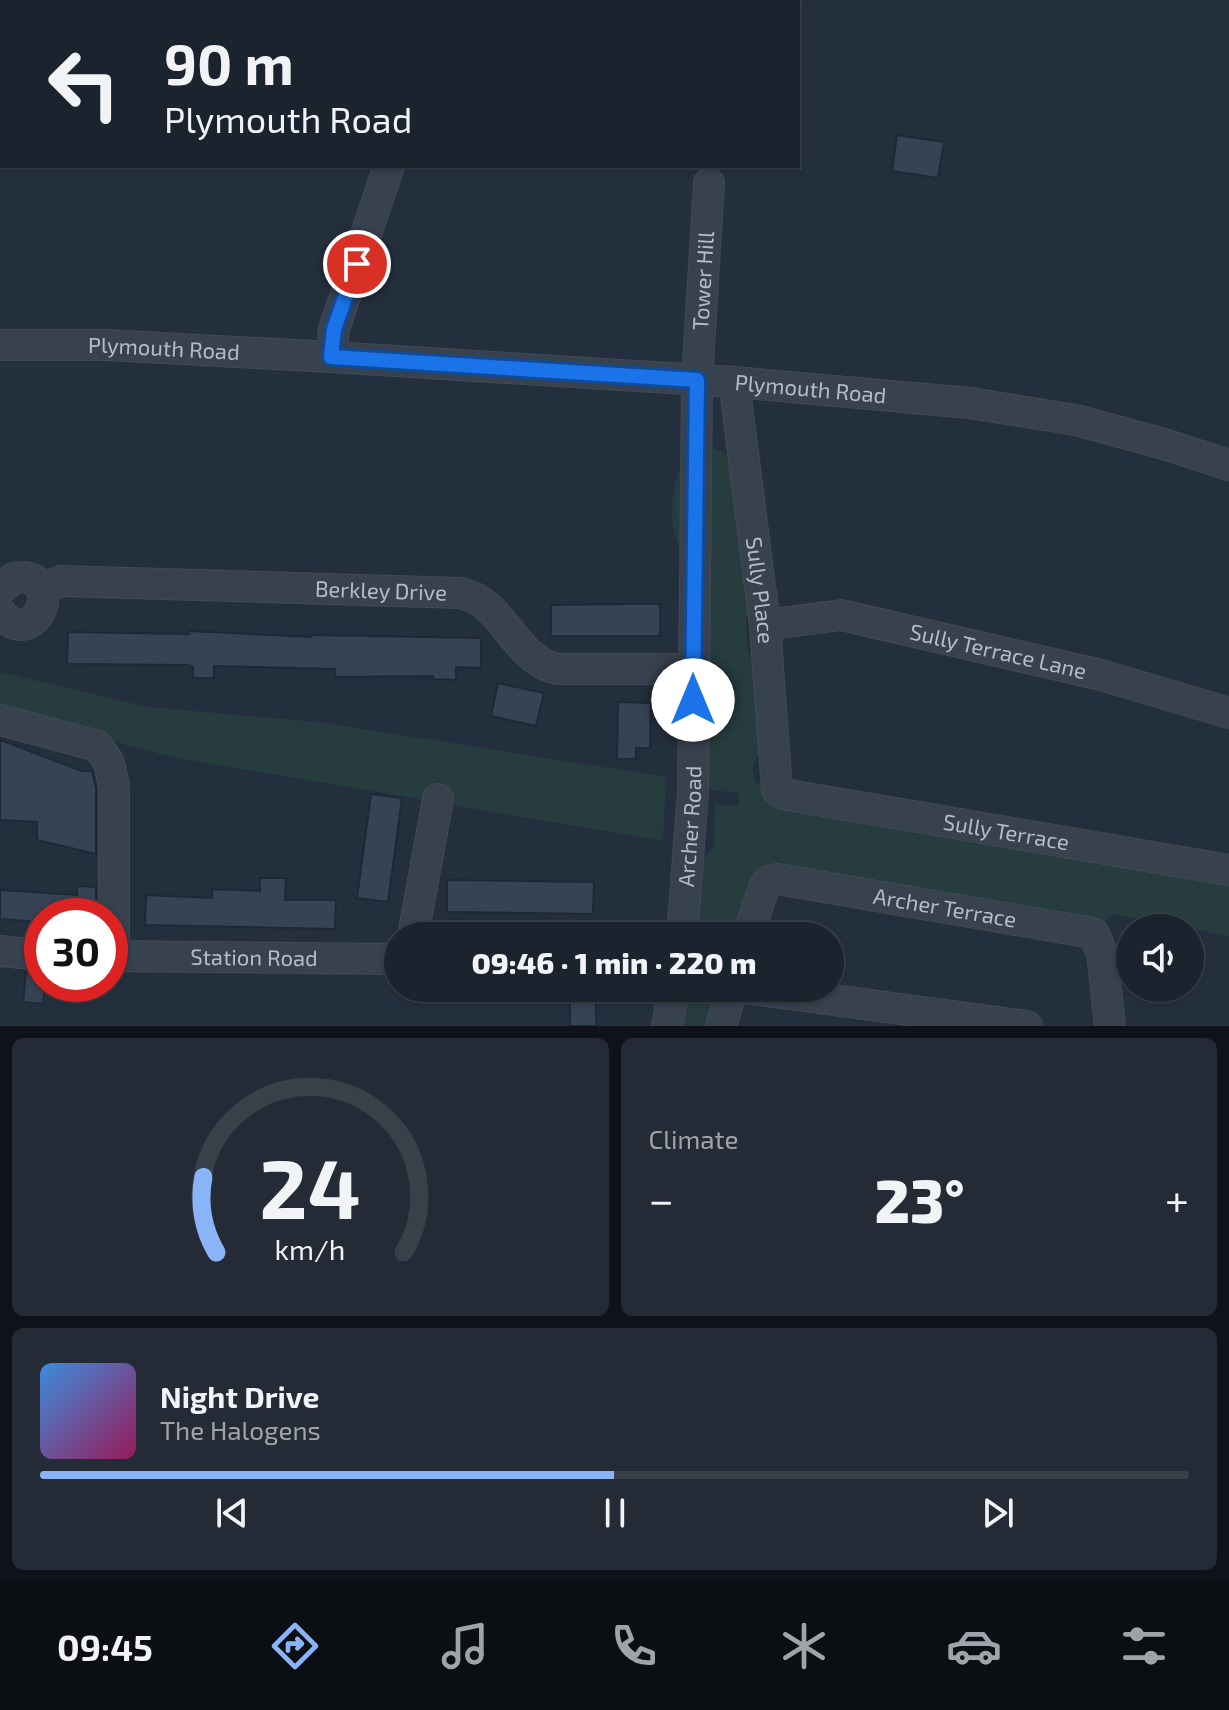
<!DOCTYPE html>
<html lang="en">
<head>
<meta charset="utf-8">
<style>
  :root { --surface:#1b232e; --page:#242b36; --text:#f1f3f6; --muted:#a0a4aa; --line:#39404a; --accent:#8ab4f8 }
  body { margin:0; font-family:"Exo 2",sans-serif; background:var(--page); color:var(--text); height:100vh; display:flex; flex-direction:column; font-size:30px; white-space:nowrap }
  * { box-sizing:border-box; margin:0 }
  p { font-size:26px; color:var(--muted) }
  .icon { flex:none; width:44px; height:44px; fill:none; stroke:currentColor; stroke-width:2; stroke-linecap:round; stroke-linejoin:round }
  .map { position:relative; height:1026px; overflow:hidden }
  .side { display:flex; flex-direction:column; gap:12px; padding:12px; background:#0f1319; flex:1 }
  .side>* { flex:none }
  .top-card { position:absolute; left:0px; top:0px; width:800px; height:168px; box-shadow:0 2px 6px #0004,0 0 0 2px var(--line); background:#1b232e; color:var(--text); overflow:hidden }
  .controls { position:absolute; left:1116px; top:914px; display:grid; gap:16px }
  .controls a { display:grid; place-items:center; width:88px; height:88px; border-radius:50%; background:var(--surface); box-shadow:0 2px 6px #0004,0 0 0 2px var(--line); font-size:40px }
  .speed { position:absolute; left:24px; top:898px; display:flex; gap:16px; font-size:40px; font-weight:700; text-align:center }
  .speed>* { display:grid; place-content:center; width:104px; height:104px; border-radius:50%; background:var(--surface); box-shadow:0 2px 6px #0004,0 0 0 2px var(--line); line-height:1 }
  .speed .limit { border:12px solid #d22; background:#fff; color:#111 }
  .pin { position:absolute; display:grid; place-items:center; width:68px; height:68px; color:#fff; margin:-34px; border:4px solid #fff; border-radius:50%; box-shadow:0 2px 8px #0007 }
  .me { position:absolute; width:88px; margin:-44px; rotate:0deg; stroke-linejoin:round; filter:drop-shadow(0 0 6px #0008) }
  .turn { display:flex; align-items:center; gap:28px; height:168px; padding:0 32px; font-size:36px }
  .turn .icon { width:104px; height:104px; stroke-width:2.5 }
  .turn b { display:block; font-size:56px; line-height:68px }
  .big { font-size:60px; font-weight:800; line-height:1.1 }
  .side .widget { flex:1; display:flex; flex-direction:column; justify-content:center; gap:12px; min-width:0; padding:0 28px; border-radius:12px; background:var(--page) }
  .side .dial { align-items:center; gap:0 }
  .dial svg { height:208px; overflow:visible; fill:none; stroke:var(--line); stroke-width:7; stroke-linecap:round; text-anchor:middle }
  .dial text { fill:var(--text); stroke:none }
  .song { display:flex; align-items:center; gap:24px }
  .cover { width:96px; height:96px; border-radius:12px; background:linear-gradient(135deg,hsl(210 70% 55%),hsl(330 70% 35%)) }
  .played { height:8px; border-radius:4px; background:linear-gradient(90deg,var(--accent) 50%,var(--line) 50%) }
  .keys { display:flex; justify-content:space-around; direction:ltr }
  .heat { display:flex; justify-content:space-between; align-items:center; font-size:44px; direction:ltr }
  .side .tiles { flex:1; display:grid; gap:12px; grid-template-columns:1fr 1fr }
  .widget:last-child { grid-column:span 2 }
  .trip { position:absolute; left:384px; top:922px; width:460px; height:80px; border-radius:40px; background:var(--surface); box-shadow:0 2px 6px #0004,0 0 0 2px var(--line); font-weight:800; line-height:80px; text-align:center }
  .dock { display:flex; height:128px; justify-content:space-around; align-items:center; background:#0b0e12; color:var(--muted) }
  .dock .icon { width:56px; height:56px }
  .dock .current { color:var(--accent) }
  .dock b { font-size:36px; color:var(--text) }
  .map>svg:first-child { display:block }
  .green { fill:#263c3f }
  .building { fill:#364354; stroke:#1f2835; stroke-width:2 }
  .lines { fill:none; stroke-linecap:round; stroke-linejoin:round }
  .minor-casing { stroke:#414a57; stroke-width:32 }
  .minor { stroke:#38414e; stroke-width:30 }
  .route-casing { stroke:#114b97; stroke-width:20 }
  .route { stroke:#1a73e8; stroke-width:14 }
  .labels { text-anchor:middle; stroke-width:8; stroke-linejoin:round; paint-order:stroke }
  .street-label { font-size:22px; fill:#b4bcc9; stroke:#1d2633 }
</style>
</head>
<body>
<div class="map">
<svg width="1229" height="1026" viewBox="0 0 1229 1026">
  <rect width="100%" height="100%" fill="#242f3e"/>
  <path class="green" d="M 709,447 L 724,452 L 736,464 L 755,603 L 746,618 L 748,652 L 761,665 L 762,745 L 752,769 L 755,783 L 765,782 L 1229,881 L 1229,936 L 1113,914 L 1102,922 L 796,889 L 778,896 L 757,936 L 674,936 L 699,864 L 714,846 L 715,804 L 739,806 L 738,793 L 712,790 L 705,785 L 701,578 L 712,567 L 708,539 L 681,551 C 664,513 673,496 682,458 Z
    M 0,672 L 148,707 L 318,722 L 666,777 L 663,841 L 167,756 L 0,709 Z
    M 676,988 L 724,988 L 718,1026 L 673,1026 Z"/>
  <path class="building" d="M 897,135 L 944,142 L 938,178 L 892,171 Z
    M 622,604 L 660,604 L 660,636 L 551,636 L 551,605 Z
    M 189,631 L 311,637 L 311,635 L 481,638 L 481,668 L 456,667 L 456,680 L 433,679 L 433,676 L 335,677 L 335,669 L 214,666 L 214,678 L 193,678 L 193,667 L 188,665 L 67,664 L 68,632 L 189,634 Z
    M 498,683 L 544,693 L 536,726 L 491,716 Z
    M 618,702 L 651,703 L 650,748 L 636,748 L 636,759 L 617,759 Z
    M 0,740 L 82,771 L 92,771 L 96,788 L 96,854 L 37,840 L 37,822 L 0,820 Z
    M 371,794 L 402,798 L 388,902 L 357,898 Z
    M 260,878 L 286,878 L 285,900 L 336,900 L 335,929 L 145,925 L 146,895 L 212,898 L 212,889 L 260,891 Z
    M 447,880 L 594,882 L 593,914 L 447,912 Z
    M 77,886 L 96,887 L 96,916 L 42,916 L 42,922 L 0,919 L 0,890 L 77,895 Z
    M 26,972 L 42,973 L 42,984 L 45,984 L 43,1004 L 23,1002 Z
    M 570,988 L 596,988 L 596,1026 L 570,1026 Z"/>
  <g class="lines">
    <defs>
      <g id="minor">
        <path d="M 419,2 L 419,0"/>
        <path d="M 715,2 L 715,0"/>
        <path id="s1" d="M 0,345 L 106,345 L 331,357 L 734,382 L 970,403 L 1076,420 L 1164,444 L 1229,465"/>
        <path d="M 331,357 L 334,329 L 389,166"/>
        <path id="s2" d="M 734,382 L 765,625 L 777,790 L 783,794 L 1229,870"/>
        <path d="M 0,590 L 13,578 C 71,569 35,657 0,612"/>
        <path id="s3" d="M 41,590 L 61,581 L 460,593 C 505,602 512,658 557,669 L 693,669"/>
        <path id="s4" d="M 765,625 L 841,615 L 1101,675 L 1229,713"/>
        <path d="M 0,720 L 98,746 L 109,763 L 114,786 L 114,956"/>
        <path d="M 413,936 L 438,799"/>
        <path id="s5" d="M 682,936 L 693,792 L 697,380 L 709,183"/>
        <path id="s6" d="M 748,936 L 764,887 L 769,881 L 777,879 L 1087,932 L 1094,934 L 1102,953 L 1110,1026"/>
        <path d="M 0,951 L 42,955"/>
        <path id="s7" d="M 110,956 L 398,959"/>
        <path d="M 745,988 L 1027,1026"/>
        <path d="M 667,1026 L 674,988"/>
        <path d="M 721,1026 L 733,988"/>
      </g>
    </defs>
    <use href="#minor" class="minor-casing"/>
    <use href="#minor" class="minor"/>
  </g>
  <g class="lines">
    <defs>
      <path id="route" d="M 357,264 L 334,329 L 331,357 L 697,380 L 693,700"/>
    </defs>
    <use href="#route" class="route-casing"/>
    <use href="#route" class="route"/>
  </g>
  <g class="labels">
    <g class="street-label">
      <text dy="8" stroke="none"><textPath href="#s5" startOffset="656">Tower Hill</textPath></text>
      <text dy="8" stroke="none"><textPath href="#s1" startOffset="164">Plymouth Road</textPath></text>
      <text dy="8" stroke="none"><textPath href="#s1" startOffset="812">Plymouth Road</textPath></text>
      <text dy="8" stroke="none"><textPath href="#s2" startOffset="210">Sully Place</textPath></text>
      <text dy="8" stroke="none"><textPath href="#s3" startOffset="342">Berkley Drive</textPath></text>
      <text dy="8" stroke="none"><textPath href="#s4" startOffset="238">Sully Terrace Lane</textPath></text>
      <text dy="8" stroke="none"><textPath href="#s5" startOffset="110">Archer Road</textPath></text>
      <text dy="8" stroke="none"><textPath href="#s2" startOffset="644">Sully Terrace</textPath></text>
      <text dy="8" stroke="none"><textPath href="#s6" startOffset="238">Archer Terrace</textPath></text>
      <text dy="8" stroke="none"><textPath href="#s7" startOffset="144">Station Road</textPath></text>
    </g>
  </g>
</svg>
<div class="controls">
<a><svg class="icon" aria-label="sound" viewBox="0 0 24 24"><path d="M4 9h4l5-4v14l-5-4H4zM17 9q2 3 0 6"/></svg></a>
</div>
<div class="speed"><div class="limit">30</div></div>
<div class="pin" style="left:357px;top:264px;background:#d93025"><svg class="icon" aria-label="arrive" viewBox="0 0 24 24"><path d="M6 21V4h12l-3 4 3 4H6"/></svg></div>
<svg class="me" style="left:693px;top:700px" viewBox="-20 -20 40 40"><circle r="19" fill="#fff"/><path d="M0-13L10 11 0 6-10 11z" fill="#1a73e8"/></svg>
<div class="trip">09:46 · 1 min · 220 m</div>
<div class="top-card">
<div class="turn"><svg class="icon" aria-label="left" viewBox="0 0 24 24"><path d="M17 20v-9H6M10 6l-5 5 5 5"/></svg><div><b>90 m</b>Plymouth Road</div></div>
</div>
</div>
<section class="side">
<div class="tiles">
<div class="widget dial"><svg viewBox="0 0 100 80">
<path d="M14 69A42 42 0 1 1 86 69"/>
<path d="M14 69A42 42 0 0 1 9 40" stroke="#8ab4f8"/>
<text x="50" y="56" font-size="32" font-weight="700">24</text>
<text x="50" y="72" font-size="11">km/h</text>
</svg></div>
<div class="widget"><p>Climate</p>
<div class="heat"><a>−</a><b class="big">23°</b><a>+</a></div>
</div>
<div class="widget">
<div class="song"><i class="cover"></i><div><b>Night Drive</b><p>The Halogens</p></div></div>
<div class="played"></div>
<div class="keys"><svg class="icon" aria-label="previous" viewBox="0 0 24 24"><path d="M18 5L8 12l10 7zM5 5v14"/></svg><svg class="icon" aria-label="pause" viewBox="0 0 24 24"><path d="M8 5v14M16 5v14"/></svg><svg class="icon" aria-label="next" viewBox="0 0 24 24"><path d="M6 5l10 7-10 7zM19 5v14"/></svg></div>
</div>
</div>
</section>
<nav class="dock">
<b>09:45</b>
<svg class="icon current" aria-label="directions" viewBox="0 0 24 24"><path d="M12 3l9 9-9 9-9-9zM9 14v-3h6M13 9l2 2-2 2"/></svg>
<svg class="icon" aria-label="music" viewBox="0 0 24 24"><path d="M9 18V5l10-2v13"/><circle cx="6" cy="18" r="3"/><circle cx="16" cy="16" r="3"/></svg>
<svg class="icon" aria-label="phone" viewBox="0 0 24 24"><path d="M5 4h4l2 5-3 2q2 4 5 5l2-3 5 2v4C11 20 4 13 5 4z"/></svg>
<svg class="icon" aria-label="climate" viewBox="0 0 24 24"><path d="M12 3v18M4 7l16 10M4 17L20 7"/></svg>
<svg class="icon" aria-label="car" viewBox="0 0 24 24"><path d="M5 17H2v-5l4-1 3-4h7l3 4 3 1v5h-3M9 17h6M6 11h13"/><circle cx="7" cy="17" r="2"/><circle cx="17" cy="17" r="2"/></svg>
<svg class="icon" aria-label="filters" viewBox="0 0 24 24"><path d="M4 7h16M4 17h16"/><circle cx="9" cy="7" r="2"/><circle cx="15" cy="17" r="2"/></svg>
</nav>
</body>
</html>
